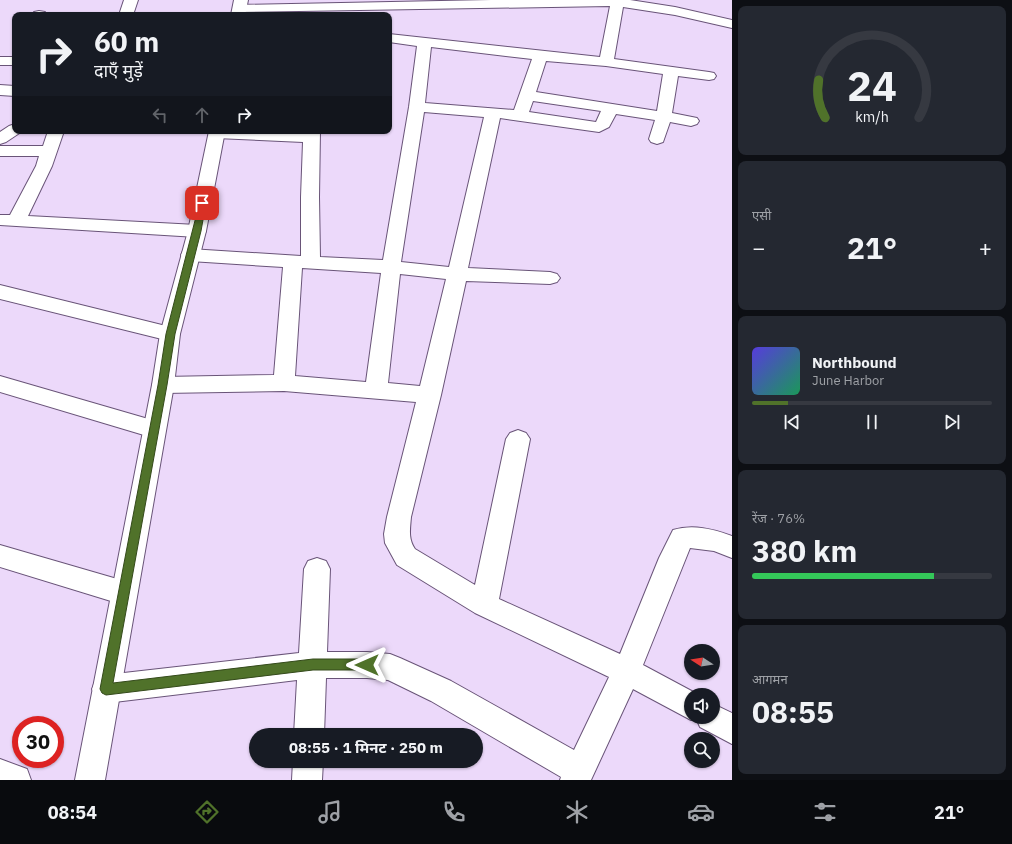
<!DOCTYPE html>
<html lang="hi">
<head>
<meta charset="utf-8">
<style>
  :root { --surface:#171b24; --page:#242831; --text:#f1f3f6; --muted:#9ea1a6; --line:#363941; --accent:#50722a }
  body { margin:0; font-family:"IBM Plex Sans","Noto Sans Devanagari",sans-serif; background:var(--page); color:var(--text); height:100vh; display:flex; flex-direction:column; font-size:15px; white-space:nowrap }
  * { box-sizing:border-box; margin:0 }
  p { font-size:13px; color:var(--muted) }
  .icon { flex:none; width:22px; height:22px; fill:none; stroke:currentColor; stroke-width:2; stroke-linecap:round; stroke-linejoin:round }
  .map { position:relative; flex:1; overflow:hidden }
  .details { display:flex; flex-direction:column; gap:6px; padding:6px; background:#0d0f14; width:280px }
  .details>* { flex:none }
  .guide { position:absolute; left:12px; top:12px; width:380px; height:122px; border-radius:8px; box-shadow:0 1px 3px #0004; background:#171b24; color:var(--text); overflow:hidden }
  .needle { width:26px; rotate:282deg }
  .tools { position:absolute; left:684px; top:644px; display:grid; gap:8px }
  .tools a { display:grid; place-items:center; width:36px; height:36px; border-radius:50%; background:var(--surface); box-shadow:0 1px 3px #0004; font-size:20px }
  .speed { position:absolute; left:12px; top:716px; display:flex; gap:8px; font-size:20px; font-weight:700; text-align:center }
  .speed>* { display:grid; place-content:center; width:52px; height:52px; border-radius:50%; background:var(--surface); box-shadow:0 1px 3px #0004; line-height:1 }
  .speed .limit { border:6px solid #d22; background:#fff; color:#111 }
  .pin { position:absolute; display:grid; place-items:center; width:34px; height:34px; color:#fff; margin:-17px; border-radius:8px; box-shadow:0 2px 6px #0006 }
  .me { position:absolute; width:44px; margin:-22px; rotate:270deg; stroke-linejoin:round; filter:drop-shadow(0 0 3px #0008) }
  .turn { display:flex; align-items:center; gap:14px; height:84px; padding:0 16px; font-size:18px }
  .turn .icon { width:52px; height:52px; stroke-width:2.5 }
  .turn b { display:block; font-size:28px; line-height:34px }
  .lanes { display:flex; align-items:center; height:38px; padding:0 16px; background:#0003; justify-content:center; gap:20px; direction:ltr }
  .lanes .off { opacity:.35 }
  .big { font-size:30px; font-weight:700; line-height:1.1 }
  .details .card { flex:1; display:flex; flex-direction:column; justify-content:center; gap:6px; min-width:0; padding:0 14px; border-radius:8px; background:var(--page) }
  .details .dial { align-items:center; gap:0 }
  .dial svg { height:104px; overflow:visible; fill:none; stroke:var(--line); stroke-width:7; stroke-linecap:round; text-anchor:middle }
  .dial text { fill:var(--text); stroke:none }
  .song { display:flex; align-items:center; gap:12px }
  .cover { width:48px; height:48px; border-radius:6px; background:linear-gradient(135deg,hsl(250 70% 55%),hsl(150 70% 35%)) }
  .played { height:4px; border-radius:2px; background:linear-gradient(90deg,var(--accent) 15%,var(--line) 15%) }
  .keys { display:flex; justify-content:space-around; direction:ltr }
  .heat { display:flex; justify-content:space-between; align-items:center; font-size:22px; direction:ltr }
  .charge { height:6px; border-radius:3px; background:linear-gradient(90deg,#34c759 76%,var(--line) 0) }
  .trip { position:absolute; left:249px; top:728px; width:234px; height:40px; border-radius:20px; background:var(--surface); box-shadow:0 1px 3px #0004; font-weight:700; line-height:40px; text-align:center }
  .dock { display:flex; height:64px; justify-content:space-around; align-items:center; background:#090b0e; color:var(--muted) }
  .dock .icon { width:28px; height:28px }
  .dock .active { color:var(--accent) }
  .dock b { font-size:18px; color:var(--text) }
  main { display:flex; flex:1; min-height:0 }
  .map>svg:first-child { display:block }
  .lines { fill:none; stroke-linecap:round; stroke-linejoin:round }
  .minor-casing { stroke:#695478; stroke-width:2 }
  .highway-casing { stroke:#695478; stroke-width:2 }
  .minor { fill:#fff; fill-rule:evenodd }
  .highway { fill:#fff; fill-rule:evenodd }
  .route { fill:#50722a; stroke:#344a1b }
</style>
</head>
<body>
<main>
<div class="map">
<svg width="732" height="780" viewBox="0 0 732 780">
  <rect width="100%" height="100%" fill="#ecd9fa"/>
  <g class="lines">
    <defs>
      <path id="minor" d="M 124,0 L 138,0 L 133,15 L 119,15 Z
        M 491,0 L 630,0 L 675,7 L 732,20 L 732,28 L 675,15 L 623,7 L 614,59 L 709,72 L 714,73 L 716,76 L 714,79 L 709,80 L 678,76 L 672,113 L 697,118 L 699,121 L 697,124 L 691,126 L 670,122 L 663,142 L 657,144 L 651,142 L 649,139 L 655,120 L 616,114 L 609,127 L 599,132 L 500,118 L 468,268 L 550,272 L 557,274 L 560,278 L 557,282 L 550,284 L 466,281 L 441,395 L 411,517 C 410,529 408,539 415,549 L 475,585 L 506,439 L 510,433 L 518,430 L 526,433 L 530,439 L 499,599 L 620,654 L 659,558 L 673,530 C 693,524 713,529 732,536 L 732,558 L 714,551 L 690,548 L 643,665 L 699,695 L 691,695 L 691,717 L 713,717 L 713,704 L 732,713 L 732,744 L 700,727 L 696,718 L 691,720 L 633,689 L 591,780 L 560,780 L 561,777 L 431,701 L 388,680 L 367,678 L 326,678 L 324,735 L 294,735 L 297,680 L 106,703 L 96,699 L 92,689 L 96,679 L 106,675 L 299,653 L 304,569 L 308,561 L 317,558 L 326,561 L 330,569 L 327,652 L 367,652 L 390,654 L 400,658 L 451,681 L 574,750 L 609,677 L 475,613 L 397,565 L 385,543 L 384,534 L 387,517 L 416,402 L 284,391 L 163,393 L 155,391 L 152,385 L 155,379 L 163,377 L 274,375 L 283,267 L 190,261 L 183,259 L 181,255 L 183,251 L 190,249 L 301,256 L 301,197 L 303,142 L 216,138 L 210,136 L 208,133 L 209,131 L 320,131 L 319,197 L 320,257 L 383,260 L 409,107 L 417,46 L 389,42 L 389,34 L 600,57 L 610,6 L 240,12 L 235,11 L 233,8 L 235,5 ZM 431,47 L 532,59 L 514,110 L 425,103 ZM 546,61 L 606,66 L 663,74 L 657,111 L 536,92 ZM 533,101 L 601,111 L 596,122 L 529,112 ZM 424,112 L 484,117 L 449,267 L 401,262 ZM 302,268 L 381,273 L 366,382 L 295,376 ZM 400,274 L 446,279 L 420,386 L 388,383 Z
        M 39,11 L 45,12 L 47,15 L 32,15 L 34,12 Z
        M 0,57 L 15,57 L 15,65 L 0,65 Z
        M 0,85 L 15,86 L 15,96 L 0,95 Z
        M 15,124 L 15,131 L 22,131 L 21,132 L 6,142 L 0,144 L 0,132 L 9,126 Z
        M 48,131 L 64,131 L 52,166 L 28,216 L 197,225 L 204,227 L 206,231 L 204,235 L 197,237 L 0,225 L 0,215 L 10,215 L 36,166 L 39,156 L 0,156 L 0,146 L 43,146 Z
        M 0,285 L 170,327 L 177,329 L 180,334 L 177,339 L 170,341 L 0,299 Z
        M 0,376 L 162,423 L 165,429 L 162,435 L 154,438 L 0,392 Z
        M 0,545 L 124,581 L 133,585 L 137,593 L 133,601 L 124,605 L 0,567 Z
        M 0,759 L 27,769 L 31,780 L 0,780 Z
        M 293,761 L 323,761 L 322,780 L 292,780 Z"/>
      <path id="highway" d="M 234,0 L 248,0 L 245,15 L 231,15 Z
        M 209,131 L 225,131 L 206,231 L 180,334 L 174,385 L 105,780 L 75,780 L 152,385 L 160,334 L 188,231 Z"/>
    </defs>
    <use href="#minor" class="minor-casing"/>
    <use href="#highway" class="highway-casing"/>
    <use href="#minor" class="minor"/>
    <use href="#highway" class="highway"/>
  </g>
  <path class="route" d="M 200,201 L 205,201 L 206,203 L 201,231 L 175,334 L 167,385 L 113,683 L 313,659 L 367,659 L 371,661 L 373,665 L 371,669 L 367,670 L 313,670 L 106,695 L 102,693 L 100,689 L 158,385 L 166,334 Z"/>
</svg>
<div class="tools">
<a><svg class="needle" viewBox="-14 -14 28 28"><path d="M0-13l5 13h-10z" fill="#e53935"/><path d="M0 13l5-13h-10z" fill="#9ea1a6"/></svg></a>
<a><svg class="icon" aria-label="sound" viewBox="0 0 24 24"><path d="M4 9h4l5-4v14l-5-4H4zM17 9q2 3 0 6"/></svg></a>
<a><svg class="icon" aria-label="search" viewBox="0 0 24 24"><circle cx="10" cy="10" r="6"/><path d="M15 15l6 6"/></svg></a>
</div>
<div class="speed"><div class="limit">30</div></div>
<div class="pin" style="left:202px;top:203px;background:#d93025"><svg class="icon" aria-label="arrive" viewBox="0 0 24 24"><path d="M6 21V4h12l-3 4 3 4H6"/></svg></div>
<svg class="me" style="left:367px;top:665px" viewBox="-20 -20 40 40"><path d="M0-17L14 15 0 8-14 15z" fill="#50722a" stroke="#fff" stroke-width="4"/></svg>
<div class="trip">08:55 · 1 मिनट · 250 m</div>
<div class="guide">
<div class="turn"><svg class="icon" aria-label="right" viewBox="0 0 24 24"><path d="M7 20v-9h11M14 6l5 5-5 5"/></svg><div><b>60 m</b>दाएँ मुड़ें</div></div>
<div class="lanes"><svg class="icon off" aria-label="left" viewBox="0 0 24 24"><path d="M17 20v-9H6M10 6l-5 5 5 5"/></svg><svg class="icon off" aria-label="ahead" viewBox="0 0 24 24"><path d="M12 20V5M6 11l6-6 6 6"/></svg><svg class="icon" aria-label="right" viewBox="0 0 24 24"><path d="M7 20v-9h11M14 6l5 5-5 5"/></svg></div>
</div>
</div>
<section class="details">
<div class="card dial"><svg viewBox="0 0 100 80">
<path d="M14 69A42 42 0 1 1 86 69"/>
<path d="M14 69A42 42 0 0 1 9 40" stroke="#50722a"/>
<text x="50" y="56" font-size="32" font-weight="700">24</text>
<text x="50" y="72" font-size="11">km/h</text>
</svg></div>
<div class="card"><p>एसी</p>
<div class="heat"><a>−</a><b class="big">21°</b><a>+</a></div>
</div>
<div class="card">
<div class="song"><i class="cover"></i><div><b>Northbound</b><p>June Harbor</p></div></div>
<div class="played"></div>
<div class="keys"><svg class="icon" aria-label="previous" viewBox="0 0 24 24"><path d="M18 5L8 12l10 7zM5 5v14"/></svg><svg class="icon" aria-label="pause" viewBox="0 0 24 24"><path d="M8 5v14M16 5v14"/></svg><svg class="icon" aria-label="next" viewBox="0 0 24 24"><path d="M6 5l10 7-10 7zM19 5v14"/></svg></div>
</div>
<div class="card"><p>रेंज · 76%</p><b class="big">380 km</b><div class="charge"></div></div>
<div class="card"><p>आगमन</p><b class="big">08:55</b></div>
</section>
</main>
<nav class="dock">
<b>08:54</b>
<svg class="icon active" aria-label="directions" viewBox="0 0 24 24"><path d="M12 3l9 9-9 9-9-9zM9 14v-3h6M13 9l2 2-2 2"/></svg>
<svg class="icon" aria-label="music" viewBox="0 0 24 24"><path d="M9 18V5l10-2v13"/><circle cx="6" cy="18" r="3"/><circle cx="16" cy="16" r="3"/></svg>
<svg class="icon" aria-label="phone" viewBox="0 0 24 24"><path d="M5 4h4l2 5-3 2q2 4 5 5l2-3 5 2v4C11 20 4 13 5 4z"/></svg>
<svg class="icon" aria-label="climate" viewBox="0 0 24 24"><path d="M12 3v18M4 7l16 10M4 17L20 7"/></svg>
<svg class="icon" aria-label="car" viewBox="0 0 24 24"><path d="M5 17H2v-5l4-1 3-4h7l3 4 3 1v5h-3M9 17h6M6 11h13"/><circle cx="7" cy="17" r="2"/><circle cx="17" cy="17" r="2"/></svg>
<svg class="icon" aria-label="filters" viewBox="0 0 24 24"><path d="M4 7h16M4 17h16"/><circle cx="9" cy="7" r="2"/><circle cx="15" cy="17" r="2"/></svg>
<b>21°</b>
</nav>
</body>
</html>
